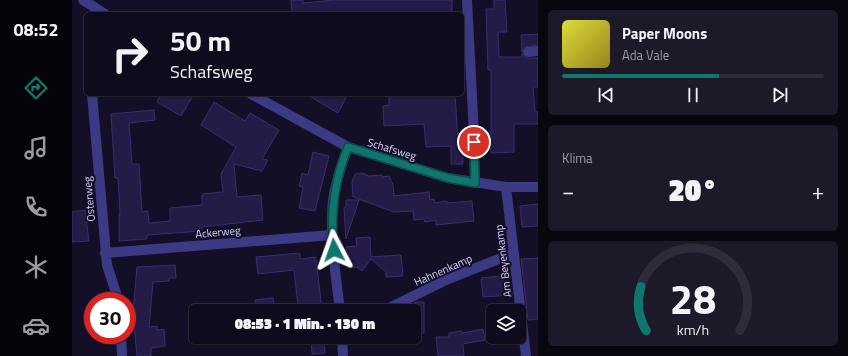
<!DOCTYPE html>
<html lang="de">
<head>
<meta charset="utf-8">
<style>
  :root { --surface:#0e0b1c; --page:#1c1929; --text:#f1f3f6; --muted:#9b9ba3; --line:#2e2b3b; --accent:#0f766e }
  body { margin:0; font-family:"Titillium Web",sans-serif; background:var(--page); color:var(--text); height:100vh; display:flex; flex-direction:column; font-size:15px; white-space:nowrap }
  * { box-sizing:border-box; margin:0 }
  p { font-size:13px; color:var(--muted) }
  .icon { flex:none; width:22px; height:22px; fill:none; stroke:currentColor; stroke-width:2; stroke-linecap:round; stroke-linejoin:round }
  .map { position:relative; flex:1; overflow:hidden }
  .panel { display:flex; flex-direction:column; gap:10px; padding:10px; background:#08060f; width:310px }
  .panel>* { flex:none }
  .guide { position:absolute; left:12px; top:12px; width:380px; height:84px; border-radius:6px; box-shadow:0 1px 3px #0004,0 0 0 1px var(--line); background:#0e0b1c; color:var(--text); overflow:hidden }
  .tools { position:absolute; left:414px; top:304px; display:grid; gap:8px }
  .tools a { display:grid; place-items:center; width:40px; height:40px; border-radius:6px; background:var(--surface); box-shadow:0 1px 3px #0004,0 0 0 1px var(--line); font-size:20px }
  .speed { position:absolute; left:12px; top:292px; display:flex; gap:8px; font-size:20px; font-weight:700; text-align:center }
  .speed>* { display:grid; place-content:center; width:52px; height:52px; border-radius:50%; background:var(--surface); box-shadow:0 1px 3px #0004,0 0 0 1px var(--line); line-height:1 }
  .speed .limit { border:6px solid #d22; background:#fff; color:#111 }
  .pin { position:absolute; display:grid; place-items:center; width:34px; height:34px; color:#fff; margin:-17px; border:2px solid #fff; border-radius:50%; box-shadow:0 1px 4px #0007 }
  .me { position:absolute; width:44px; margin:-22px; rotate:356deg; stroke-linejoin:round; filter:drop-shadow(0 0 3px #0008) }
  .turn { display:flex; align-items:center; gap:14px; height:84px; padding:0 20px; font-size:18px }
  .turn .icon { width:52px; height:52px; stroke-width:2.5 }
  .turn b { display:block; font-size:28px; line-height:34px }
  .big { font-size:30px; font-weight:800; line-height:1.1 }
  .panel .widget { flex:1; display:flex; flex-direction:column; justify-content:center; gap:6px; min-width:0; padding:0 14px; border-radius:6px; background:var(--page) }
  .panel .dial { align-items:center; gap:0 }
  .dial svg { height:104px; overflow:visible; fill:none; stroke:var(--line); stroke-width:7; stroke-linecap:round; text-anchor:middle }
  .dial text { fill:var(--text); stroke:none }
  .song { display:flex; align-items:center; gap:12px }
  .cover { width:48px; height:48px; border-radius:6px; background:linear-gradient(135deg,hsl(60 70% 55%),hsl(50 70% 35%)) }
  .played { height:4px; border-radius:2px; background:linear-gradient(90deg,var(--accent) 60%,var(--line) 60%) }
  .keys { display:flex; justify-content:space-around; direction:ltr }
  .heat { display:flex; justify-content:space-between; align-items:center; font-size:22px; direction:ltr }
  .trip { position:absolute; left:117px; top:304px; width:232px; height:40px; border-radius:6px; background:var(--surface); box-shadow:0 1px 3px #0004,0 0 0 1px var(--line); font-weight:800; line-height:40px; text-align:center }
  main { display:flex; flex:1; min-height:0 }
  .dock { display:flex; flex-direction:column; width:72px; justify-content:space-around; align-items:center; background:#06040b; color:var(--muted) }
  .dock .icon { width:28px; height:28px }
  .dock .on { color:var(--accent) }
  .dock b { font-size:18px; color:var(--text) }
  .map>svg:first-child { display:block }
  .building { fill:#241b47; stroke:#3b2d73 }
  .lines { fill:none; stroke-linecap:round; stroke-linejoin:round }
  .street { stroke:#3d3a85; stroke-width:10 }
  .route-casing { stroke:#0a4d48; stroke-width:10 }
  .route { stroke:#0f766e; stroke-width:7 }
  .labels { text-anchor:middle; stroke-width:4; stroke-linejoin:round; paint-order:stroke }
  .street-label { font-size:11px; fill:#d9d4ff; stroke:#130f26 }
</style>
</head>
<body>
<main>
<nav class="dock">
<b>08:52</b>
<svg class="icon on" aria-label="directions" viewBox="0 0 24 24"><path d="M12 3l9 9-9 9-9-9zM9 14v-3h6M13 9l2 2-2 2"/></svg>
<svg class="icon" aria-label="music" viewBox="0 0 24 24"><path d="M9 18V5l10-2v13"/><circle cx="6" cy="18" r="3"/><circle cx="16" cy="16" r="3"/></svg>
<svg class="icon" aria-label="phone" viewBox="0 0 24 24"><path d="M5 4h4l2 5-3 2q2 4 5 5l2-3 5 2v4C11 20 4 13 5 4z"/></svg>
<svg class="icon" aria-label="climate" viewBox="0 0 24 24"><path d="M12 3v18M4 7l16 10M4 17L20 7"/></svg>
<svg class="icon" aria-label="car" viewBox="0 0 24 24"><path d="M5 17H2v-5l4-1 3-4h7l3 4 3 1v5h-3M9 17h6M6 11h13"/><circle cx="7" cy="17" r="2"/><circle cx="17" cy="17" r="2"/></svg>
</nav>
<div class="map">
<svg width="466" height="356" viewBox="0 0 466 356">
  <rect width="100%" height="100%" fill="#130f26"/>
  <path class="building" d="M 219,0 L 231,0 L 231,3 L 262,0 L 380,0 L 380,14 L 352,14 L 352,12 L 329,12 L 329,14 L 220,14 Z
    M 422,0 L 433,0 L 435,32 L 426,32 L 427,57 L 450,57 L 450,53 L 454,58 L 466,58 L 466,87 L 461,87 L 463,112 L 466,112 L 466,124 L 442,124 L 442,152 L 419,153 L 419,70 L 416,70 L 414,9 L 422,9 Z
    M 466,34 L 466,45 L 453,47 L 450,52 L 449,35 Z
    M 89,94 L 122,94 L 109,116 L 85,102 Z
    M 234,94 L 267,94 L 274,98 L 266,113 Z
    M 317,94 L 383,94 L 386,141 L 390,141 L 391,164 L 379,164 L 379,146 L 354,147 L 352,124 L 312,126 L 311,106 L 317,105 Z
    M 142,102 L 173,121 L 178,113 L 207,130 L 190,159 L 196,160 L 190,171 L 162,164 L 165,197 L 189,195 L 191,220 L 130,227 L 130,231 L 75,235 L 75,239 L 47,241 L 47,214 L 48,213 L 46,178 L 43,178 L 39,114 L 82,110 L 83,120 L 57,123 L 60,164 L 67,164 L 70,212 L 76,211 L 77,223 L 98,221 L 98,208 L 130,205 L 130,194 L 151,192 L 149,174 L 164,147 L 129,125 Z
    M 241,152 L 257,156 L 243,211 L 227,208 L 231,187 L 227,186 L 230,173 L 236,175 Z
    M 290,173 L 297,176 L 310,175 L 311,177 L 317,176 L 321,185 L 322,196 L 357,192 L 358,200 L 362,199 L 363,203 L 375,201 L 375,203 L 400,201 L 402,221 L 364,225 L 364,220 L 353,222 L 352,219 L 342,220 L 341,211 L 322,212 L 281,197 L 280,182 L 283,174 Z
    M 274,200 L 287,200 L 274,239 L 272,208 L 274,207 Z
    M 466,204 L 466,226 L 450,227 L 448,206 Z
    M 13,210 L 17,241 L 0,242 L 0,212 Z
    M 298,237 L 299,257 L 329,255 L 331,276 L 314,277 L 314,272 L 299,259 L 290,271 L 285,267 L 276,268 L 275,258 L 271,255 L 274,251 L 274,247 L 285,246 L 284,238 Z
    M 228,253 L 228,259 L 244,257 L 250,311 L 229,311 L 229,306 L 226,306 L 222,270 L 186,274 L 184,257 Z
    M 466,258 L 466,319 L 456,320 L 449,259 Z
    M 103,265 L 104,278 L 97,278 L 97,281 L 81,282 L 77,327 L 85,326 L 85,330 L 92,329 L 93,346 L 79,348 L 79,356 L 65,356 L 61,313 L 65,267 Z
    M 429,276 L 439,286 L 440,295 L 411,297 L 409,278 Z
    M 201,298 L 203,311 L 184,311 L 183,300 Z
    M 344,302 L 352,302 L 352,333 L 342,334 L 342,303 Z
    M 411,329 L 413,340 L 391,344 L 392,356 L 366,356 L 364,337 L 377,337 L 377,333 L 390,331 L 390,333 Z
    M 239,337 L 251,337 L 253,353 L 240,354 Z"/>
  <g class="lines">
    <path class="street" d="M 11,0 L 33,14
      M 395,0 L 401,115 L 403,183
      M 456,52 L 466,51
      M 20,94 L 35,265 L 44,293 L 46,301
      M 179,94 L 276,147 L 376,178 L 434,187 L 466,187
      M 434,187 L 454,356
      M 33,253 L 260,235
      M 268,311 C 264,275 256,230 262,194 C 265,178 270,163 276,147
      M 311,311 L 376,279 L 442,253
      M 49,335 L 50,356
      M 270,337 L 271,356"/>
  </g>
  <g class="lines">
    <defs>
      <path id="route" d="M 262,250 C 258,214 262,181 276,147 L 376,178 L 403,183 L 402,142"/>
    </defs>
    <use href="#route" class="route-casing"/>
    <use href="#route" class="route"/>
  </g>
  <g class="labels">
    <g class="street-label">
      <text transform="translate(320 149) rotate(17)" y="4">Schafsweg</text>
      <text transform="translate(17 199) rotate(-95)" y="4">Osterweg</text>
      <text transform="translate(146 232) rotate(-5)" y="4">Ackerweg</text>
      <text transform="translate(431 261) rotate(-97)" y="4">Am Beyenkamp</text>
      <text transform="translate(371 270) rotate(-24)" y="4">Hahnenkamp</text>
    </g>
  </g>
</svg>
<div class="tools">
<a><svg class="icon" aria-label="layers" viewBox="0 0 24 24"><path d="M12 4l9 5-9 5-9-5zM3 14l9 5 9-5"/></svg></a>
</div>
<div class="speed"><div class="limit">30</div></div>
<div class="pin" style="left:402px;top:142px;background:#d93025"><svg class="icon" aria-label="arrive" viewBox="0 0 24 24"><path d="M6 21V4h12l-3 4 3 4H6"/></svg></div>
<svg class="me" style="left:262px;top:250px" viewBox="-20 -20 40 40"><path d="M0-17L14 15 0 8-14 15z" fill="#0f766e" stroke="#fff" stroke-width="4"/></svg>
<div class="trip">08:53 · 1 Min. · 130 m</div>
<div class="guide">
<div class="turn"><svg class="icon" aria-label="right" viewBox="0 0 24 24"><path d="M7 20v-9h11M14 6l5 5-5 5"/></svg><div><b>50 m</b>Schafsweg</div></div>
</div>
</div>
<section class="panel">
<div class="widget">
<div class="song"><i class="cover"></i><div><b>Paper Moons</b><p>Ada Vale</p></div></div>
<div class="played"></div>
<div class="keys"><svg class="icon" aria-label="previous" viewBox="0 0 24 24"><path d="M18 5L8 12l10 7zM5 5v14"/></svg><svg class="icon" aria-label="pause" viewBox="0 0 24 24"><path d="M8 5v14M16 5v14"/></svg><svg class="icon" aria-label="next" viewBox="0 0 24 24"><path d="M6 5l10 7-10 7zM19 5v14"/></svg></div>
</div>
<div class="widget"><p>Klima</p>
<div class="heat"><a>−</a><b class="big">20°</b><a>+</a></div>
</div>
<div class="widget dial"><svg viewBox="0 0 100 80">
<path d="M14 69A42 42 0 1 1 86 69"/>
<path d="M14 69A42 42 0 0 1 10 35" stroke="#0f766e"/>
<text x="50" y="56" font-size="32" font-weight="700">28</text>
<text x="50" y="72" font-size="11">km/h</text>
</svg></div>
</section>
</main>
</body>
</html>
